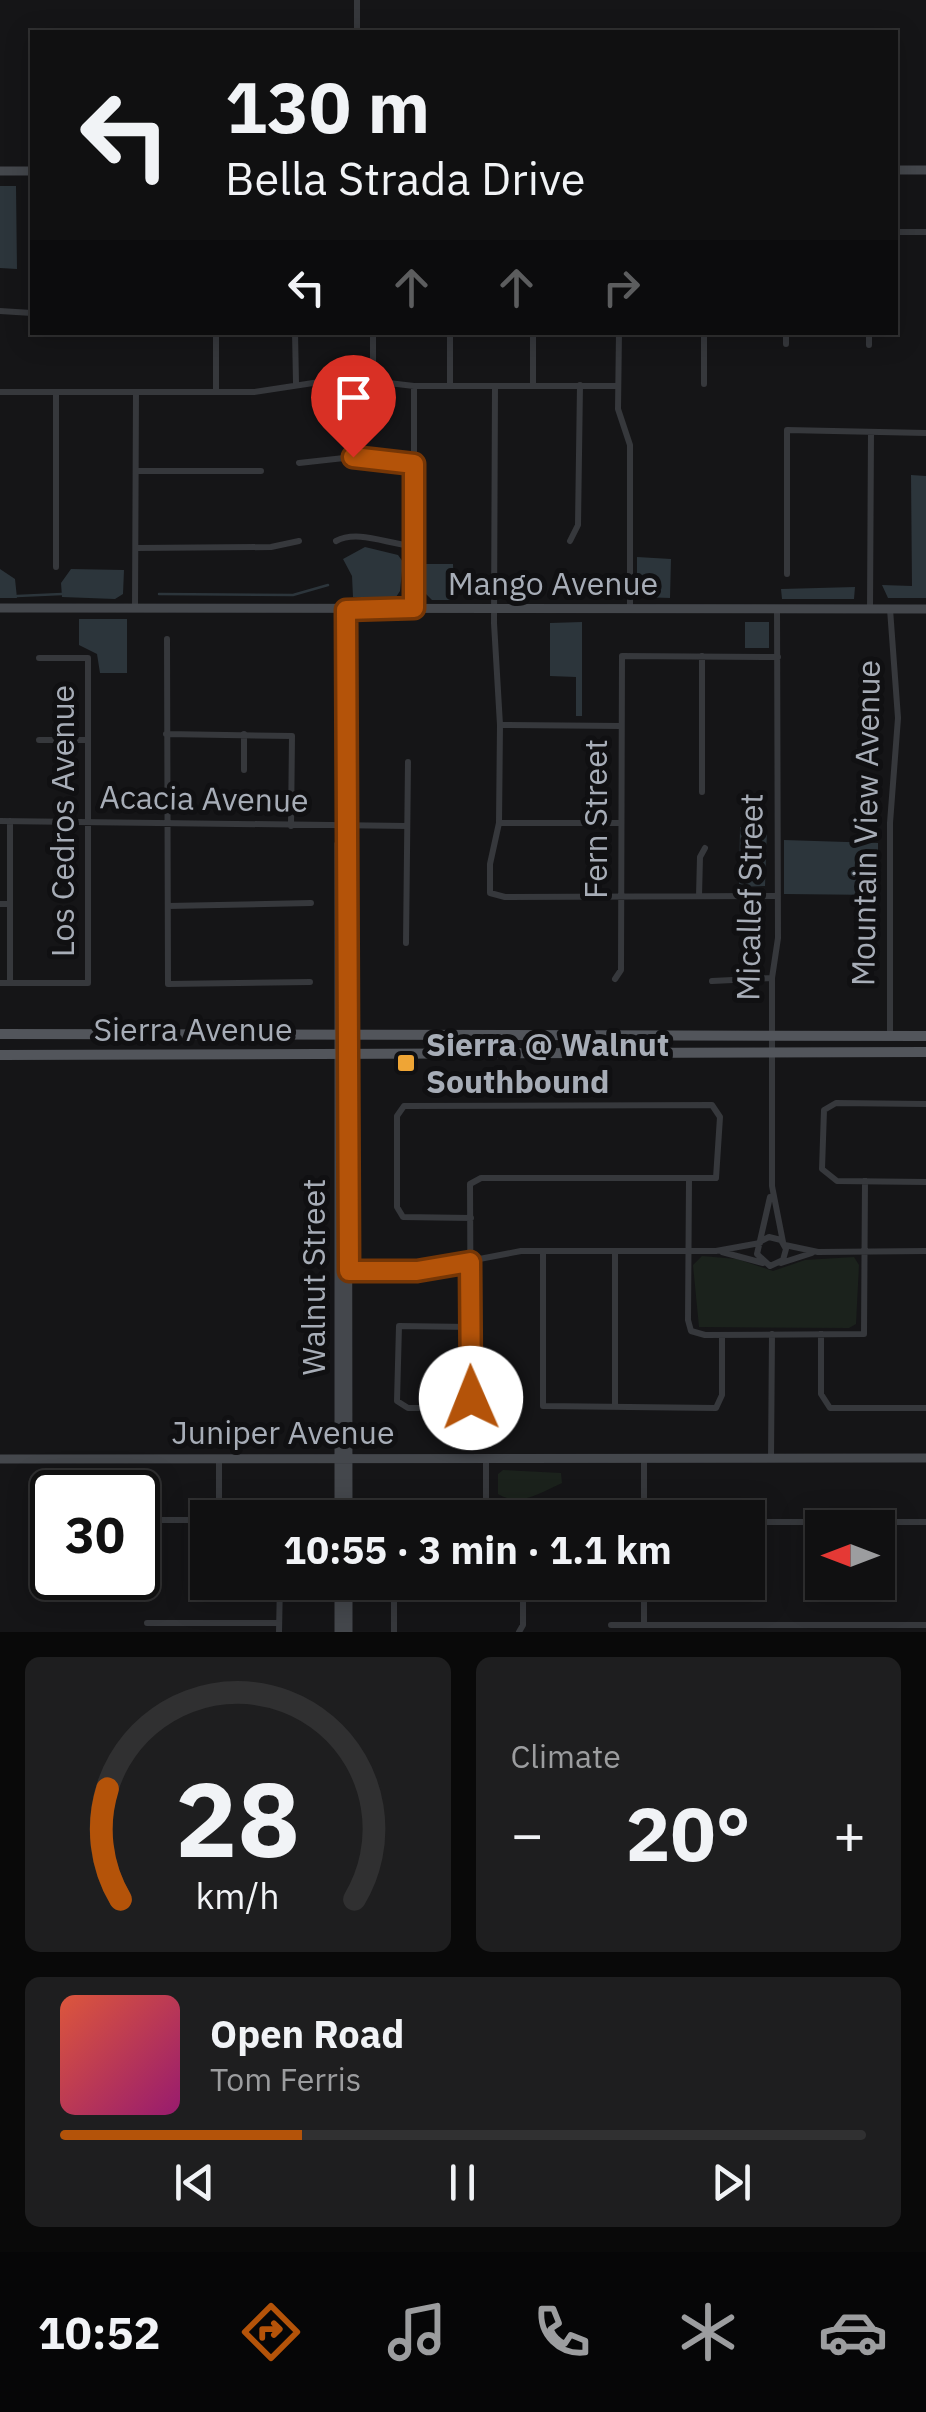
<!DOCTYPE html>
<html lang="en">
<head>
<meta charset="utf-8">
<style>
  :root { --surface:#101011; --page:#1e1e1f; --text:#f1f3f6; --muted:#9c9d9f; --line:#303031; --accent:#b45309 }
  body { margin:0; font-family:"IBM Plex Sans",sans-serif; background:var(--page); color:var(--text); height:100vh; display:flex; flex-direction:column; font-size:38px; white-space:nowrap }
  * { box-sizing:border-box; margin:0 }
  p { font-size:32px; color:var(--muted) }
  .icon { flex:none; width:55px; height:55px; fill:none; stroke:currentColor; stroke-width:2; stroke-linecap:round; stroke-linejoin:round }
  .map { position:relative; height:1632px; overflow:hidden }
  .panel { display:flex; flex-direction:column; gap:25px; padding:25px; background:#090909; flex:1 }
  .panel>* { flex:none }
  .hud { position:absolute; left:30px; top:30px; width:868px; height:305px; border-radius:0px; box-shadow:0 5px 25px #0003,0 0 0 2px var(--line); background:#101011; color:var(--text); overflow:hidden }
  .needle { width:65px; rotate:270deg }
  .buttons { position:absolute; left:805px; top:1510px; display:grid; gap:20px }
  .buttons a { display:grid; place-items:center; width:90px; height:90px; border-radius:0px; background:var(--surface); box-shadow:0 5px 25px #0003,0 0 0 2px var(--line); font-size:50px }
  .speed { position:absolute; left:30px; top:1470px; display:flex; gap:20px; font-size:50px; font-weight:700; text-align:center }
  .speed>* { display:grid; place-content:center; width:130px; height:130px; border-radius:50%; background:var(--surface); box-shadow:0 5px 25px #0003,0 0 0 2px var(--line); line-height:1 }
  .speed .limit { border:5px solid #111; border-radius:15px; background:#fff; color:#111 }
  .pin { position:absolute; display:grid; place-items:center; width:85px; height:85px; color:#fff; margin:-102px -42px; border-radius:50% 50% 50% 0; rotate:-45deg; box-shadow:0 0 10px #0007 }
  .pin .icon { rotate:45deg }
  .me { position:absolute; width:110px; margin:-55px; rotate:359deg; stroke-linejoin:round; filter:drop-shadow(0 0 8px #0008) }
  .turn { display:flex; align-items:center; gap:35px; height:210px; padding:0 30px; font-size:45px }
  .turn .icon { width:130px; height:130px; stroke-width:2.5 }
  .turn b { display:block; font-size:70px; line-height:85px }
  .lanes { display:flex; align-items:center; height:95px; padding:0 30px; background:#0003; justify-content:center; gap:50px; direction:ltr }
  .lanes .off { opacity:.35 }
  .big { font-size:75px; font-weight:700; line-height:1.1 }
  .panel .tile { flex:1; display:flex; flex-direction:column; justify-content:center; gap:15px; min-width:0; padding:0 35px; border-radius:15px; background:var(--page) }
  .panel .dial { align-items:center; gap:0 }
  .dial svg { height:260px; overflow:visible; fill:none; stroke:var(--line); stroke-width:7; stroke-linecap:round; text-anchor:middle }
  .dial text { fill:var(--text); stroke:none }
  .song { display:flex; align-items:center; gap:30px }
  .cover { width:120px; height:120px; border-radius:15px; background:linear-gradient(135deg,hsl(10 70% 55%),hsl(320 70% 35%)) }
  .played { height:10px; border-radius:5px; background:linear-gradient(90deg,var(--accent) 30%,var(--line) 30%) }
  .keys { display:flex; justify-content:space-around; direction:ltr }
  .heat { display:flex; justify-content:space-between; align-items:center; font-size:55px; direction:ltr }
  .panel .tiles { flex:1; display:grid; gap:25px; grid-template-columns:1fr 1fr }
  .tile:last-child { grid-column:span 2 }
  .trip { position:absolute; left:190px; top:1500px; width:575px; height:100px; border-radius:0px; background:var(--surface); box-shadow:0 5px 25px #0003,0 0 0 2px var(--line); font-weight:700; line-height:100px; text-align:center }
  .tabs { display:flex; height:160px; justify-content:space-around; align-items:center; background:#060607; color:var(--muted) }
  .tabs .icon { width:70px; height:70px }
  .tabs .on { color:var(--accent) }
  .tabs b { font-size:45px; color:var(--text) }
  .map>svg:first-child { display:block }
  .green { fill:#1b221c }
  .water { fill:#2c353b }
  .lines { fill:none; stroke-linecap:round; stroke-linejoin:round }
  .stream { stroke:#2c353b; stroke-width:2.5 }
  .street { stroke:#36383c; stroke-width:6 }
  .secondary { stroke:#44474c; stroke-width:9 }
  .primary { stroke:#52555b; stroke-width:10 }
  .route-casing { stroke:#753606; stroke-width:25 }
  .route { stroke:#b45309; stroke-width:18 }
  .poi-dot { fill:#efa535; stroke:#101012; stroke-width:4 }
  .labels { text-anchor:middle; stroke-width:10; stroke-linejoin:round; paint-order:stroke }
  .street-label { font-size:32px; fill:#a7adb7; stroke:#101012 }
  .poi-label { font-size:32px; font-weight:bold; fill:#a7adb7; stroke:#101012; text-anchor:start }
</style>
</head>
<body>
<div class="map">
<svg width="926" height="1632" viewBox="0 0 926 1632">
  <rect width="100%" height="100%" fill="#151517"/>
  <path class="green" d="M 702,1256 L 737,1259 L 773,1271 L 805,1260 L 854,1257 L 859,1265 L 856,1324 L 849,1328 L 699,1327 L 693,1265 Z
    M 503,1470 L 561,1473 L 562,1483 C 540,1493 520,1507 498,1494 L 498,1474 Z
    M 91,1578 L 120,1578 L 120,1593 L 91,1593 Z"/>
  <path class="water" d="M 0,186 L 16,186 L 17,269 L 0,268 Z
    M 911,475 L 926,476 L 926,598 L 888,598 L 882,585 L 912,586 Z
    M 365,547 L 398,555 L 403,562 L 400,591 L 394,600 L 353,597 L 352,576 L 343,559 Z
    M 637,557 L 671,559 L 670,598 L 641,597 L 637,591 Z
    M 424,564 L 453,564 L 454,600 L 432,600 L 424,592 Z
    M 0,569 L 15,579 L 17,598 L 0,598 Z
    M 71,569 L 124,570 L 123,594 L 115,599 L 62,597 L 61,583 Z
    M 855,587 L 854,599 L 782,599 L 781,589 Z
    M 79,619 L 127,619 L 127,673 L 100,673 L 97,654 L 79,645 Z
    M 582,622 L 582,716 L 576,716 L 576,677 L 550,676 L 550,623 Z
    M 745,622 L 769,622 L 769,648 L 745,648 Z
    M 740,827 L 767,830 L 765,886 L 739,887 Z
    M 784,840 L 878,843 L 878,895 L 784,894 Z"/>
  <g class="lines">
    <path class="stream" d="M 159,594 L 293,595 L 328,585
      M 17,596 L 62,594"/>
    <path class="street" d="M 357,32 L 357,0
      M 895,232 L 926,232
      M 0,311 L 32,313
      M 216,332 L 216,391
      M 295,332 L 296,383
      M 533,332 L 533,383
      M 619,332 L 618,409 L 630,445 L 630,609
      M 704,332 L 704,384
      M 869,332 L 869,345
      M 786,344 L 786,332
      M 373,379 L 373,332
      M 450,385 L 450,332
      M 414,386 L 414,609
      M 495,386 L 494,623 L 500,725 L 499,823 L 490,864 L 490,893 L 505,897 L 778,896
      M 0,392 L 254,392 L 346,378 L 414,386 L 618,386
      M 299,463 L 353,457 L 414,464
      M 136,471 L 261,471
      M 336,541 C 358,529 390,545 414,546
      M 570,541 L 578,525 L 580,385
      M 136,548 L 271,547 L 299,541
      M 56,567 L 56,392
      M 787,574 L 787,430 L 926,433
      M 135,608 L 136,392
      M 777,609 L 778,938 L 772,978 L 772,1186 L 783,1242
      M 870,609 L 871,432
      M 890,609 L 898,718 L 890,823 L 890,1036
      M 167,639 L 168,984 L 310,982
      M 500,725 L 621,726
      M 166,734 L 292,736 L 291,826
      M 39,740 L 88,740
      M 244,770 L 244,734
      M 702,792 L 702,656
      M 0,821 L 407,826
      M 10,821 L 10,983
      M 499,823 L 621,823
      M 699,896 L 700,857 L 705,848
      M 0,904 L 10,904
      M 168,906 L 311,903
      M 406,943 L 408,762
      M 615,979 L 621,970 L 622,656 L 778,657
      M 712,981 L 772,978
      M 0,983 L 88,983 L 88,658 L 39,658
      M 926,1104 L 836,1103 L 824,1110 L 822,1169 L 837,1181 L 926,1182
      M 689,1181 L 688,1320 L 691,1331 L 705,1335 L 864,1334 L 865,1181
      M 761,1241 L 769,1237 L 781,1240 L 786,1249 L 783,1260 L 770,1266 L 757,1254 L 770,1197
      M 785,1245 L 818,1252 L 926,1251
      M 543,1251 L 543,1406 L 716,1408 L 722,1395 L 722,1335
      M 722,1252 L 763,1263
      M 781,1263 L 812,1253
      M 349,1271 L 417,1271 L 521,1251 L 716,1251 L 760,1243
      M 470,1327 L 399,1326 L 397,1401 L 408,1408 L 461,1408 L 471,1397 L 470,1184 L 481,1178 L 716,1178 L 720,1117 L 712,1105 L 404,1106 L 397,1116 L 397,1207 L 403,1217 L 471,1218
      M 821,1334 L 821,1394 L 830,1408 L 926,1408
      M 615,1407 L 615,1251
      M 771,1458 L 772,1334
      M 644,1459 L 644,1518
      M 486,1509 L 486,1458
      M 219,1518 L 219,1459
      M 394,1518 L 403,1510 L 506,1509 L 523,1518
      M 148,1520 L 208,1520
      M 748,1522 L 926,1522
      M 394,1582 L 394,1632
      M 644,1582 L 644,1625
      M 147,1623 L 279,1623
      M 611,1625 L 926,1625
      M 279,1632 L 280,1582
      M 519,1632 L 523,1625 L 523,1582"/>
    <path class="secondary" d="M 895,170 L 926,170
      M 0,171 L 32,171
      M 0,608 L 926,609
      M 347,609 L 348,1518
      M 0,1459 L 926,1458
      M 339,1518 L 339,844 L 344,829
      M 348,1582 L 348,1632
      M 339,1632 L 339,1582"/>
    <path class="primary" d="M 0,1034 L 926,1036
      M 0,1055 L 926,1052"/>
  </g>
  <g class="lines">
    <defs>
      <path id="route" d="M 353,457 L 414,464 L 414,608 L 346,610 L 349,1271 L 417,1271 L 470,1262 L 471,1398"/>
    </defs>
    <use href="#route" class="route-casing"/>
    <use href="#route" class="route"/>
  </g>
  <rect class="poi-dot" x="396" y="1053" width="20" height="20" rx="5"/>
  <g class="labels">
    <g class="street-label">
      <text x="553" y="595">Mango Avenue</text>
      <text transform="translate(204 799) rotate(1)" y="11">Acacia Avenue</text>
      <text transform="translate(596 819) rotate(-90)" y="11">Fern Street</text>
      <text transform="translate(63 821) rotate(-90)" y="11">Los Cedros Avenue</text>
      <text transform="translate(866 823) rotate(-89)" y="11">Mountain View Avenue</text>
      <text transform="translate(750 897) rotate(-89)" y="11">Micallef Street</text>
      <text x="193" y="1041">Sierra Avenue</text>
      <text transform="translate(314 1277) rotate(-90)" y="11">Walnut Street</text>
      <text x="283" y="1444">Juniper Avenue</text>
    </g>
    <g class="poi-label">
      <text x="426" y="1056">Sierra @ Walnut<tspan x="426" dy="37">Southbound</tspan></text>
    </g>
  </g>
</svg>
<div class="buttons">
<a><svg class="needle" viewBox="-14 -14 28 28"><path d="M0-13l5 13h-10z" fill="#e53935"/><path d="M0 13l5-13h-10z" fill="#9c9d9f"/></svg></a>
</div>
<div class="speed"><div class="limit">30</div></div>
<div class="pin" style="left:353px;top:457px;background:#d93025"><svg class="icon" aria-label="arrive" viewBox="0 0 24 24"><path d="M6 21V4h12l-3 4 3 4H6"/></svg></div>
<svg class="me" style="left:471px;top:1398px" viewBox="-20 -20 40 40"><circle r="19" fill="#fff"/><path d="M0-13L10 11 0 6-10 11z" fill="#b45309"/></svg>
<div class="trip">10:55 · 3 min · 1.1 km</div>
<div class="hud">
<div class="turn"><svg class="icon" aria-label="left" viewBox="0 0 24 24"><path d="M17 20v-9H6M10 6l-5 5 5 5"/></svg><div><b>130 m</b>Bella Strada Drive</div></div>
<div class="lanes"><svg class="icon" aria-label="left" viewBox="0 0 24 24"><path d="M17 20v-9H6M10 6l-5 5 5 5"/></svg><svg class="icon off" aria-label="ahead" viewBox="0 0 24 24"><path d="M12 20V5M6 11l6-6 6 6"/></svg><svg class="icon off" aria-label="ahead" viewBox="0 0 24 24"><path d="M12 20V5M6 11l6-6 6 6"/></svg><svg class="icon off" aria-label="right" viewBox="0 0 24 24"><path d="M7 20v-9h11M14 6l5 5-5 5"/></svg></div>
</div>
</div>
<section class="panel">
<div class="tiles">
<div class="tile dial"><svg viewBox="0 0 100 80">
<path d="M14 69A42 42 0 1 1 86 69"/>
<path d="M14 69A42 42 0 0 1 10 35" stroke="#b45309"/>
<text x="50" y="56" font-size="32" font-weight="700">28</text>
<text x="50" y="72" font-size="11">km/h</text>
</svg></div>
<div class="tile"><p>Climate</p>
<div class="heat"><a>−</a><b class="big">20°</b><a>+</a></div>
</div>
<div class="tile">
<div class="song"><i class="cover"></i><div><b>Open Road</b><p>Tom Ferris</p></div></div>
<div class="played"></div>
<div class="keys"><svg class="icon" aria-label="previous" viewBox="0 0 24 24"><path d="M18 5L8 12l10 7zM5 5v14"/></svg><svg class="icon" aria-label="pause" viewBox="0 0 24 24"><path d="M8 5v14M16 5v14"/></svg><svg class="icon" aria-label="next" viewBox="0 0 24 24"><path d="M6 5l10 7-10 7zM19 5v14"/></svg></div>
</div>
</div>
</section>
<nav class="tabs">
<b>10:52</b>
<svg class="icon on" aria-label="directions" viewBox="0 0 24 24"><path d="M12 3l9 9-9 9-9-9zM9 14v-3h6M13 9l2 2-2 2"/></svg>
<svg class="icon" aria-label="music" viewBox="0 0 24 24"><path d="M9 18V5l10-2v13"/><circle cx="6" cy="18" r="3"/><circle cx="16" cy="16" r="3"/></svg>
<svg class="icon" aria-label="phone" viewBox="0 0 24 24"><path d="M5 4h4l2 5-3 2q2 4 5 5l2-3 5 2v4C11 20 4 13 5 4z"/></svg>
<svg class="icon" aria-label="climate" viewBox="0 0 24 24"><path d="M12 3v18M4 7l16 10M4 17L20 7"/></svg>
<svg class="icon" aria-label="car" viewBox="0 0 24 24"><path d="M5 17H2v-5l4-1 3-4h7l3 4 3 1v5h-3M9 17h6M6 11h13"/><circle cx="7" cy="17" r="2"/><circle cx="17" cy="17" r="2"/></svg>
</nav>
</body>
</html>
